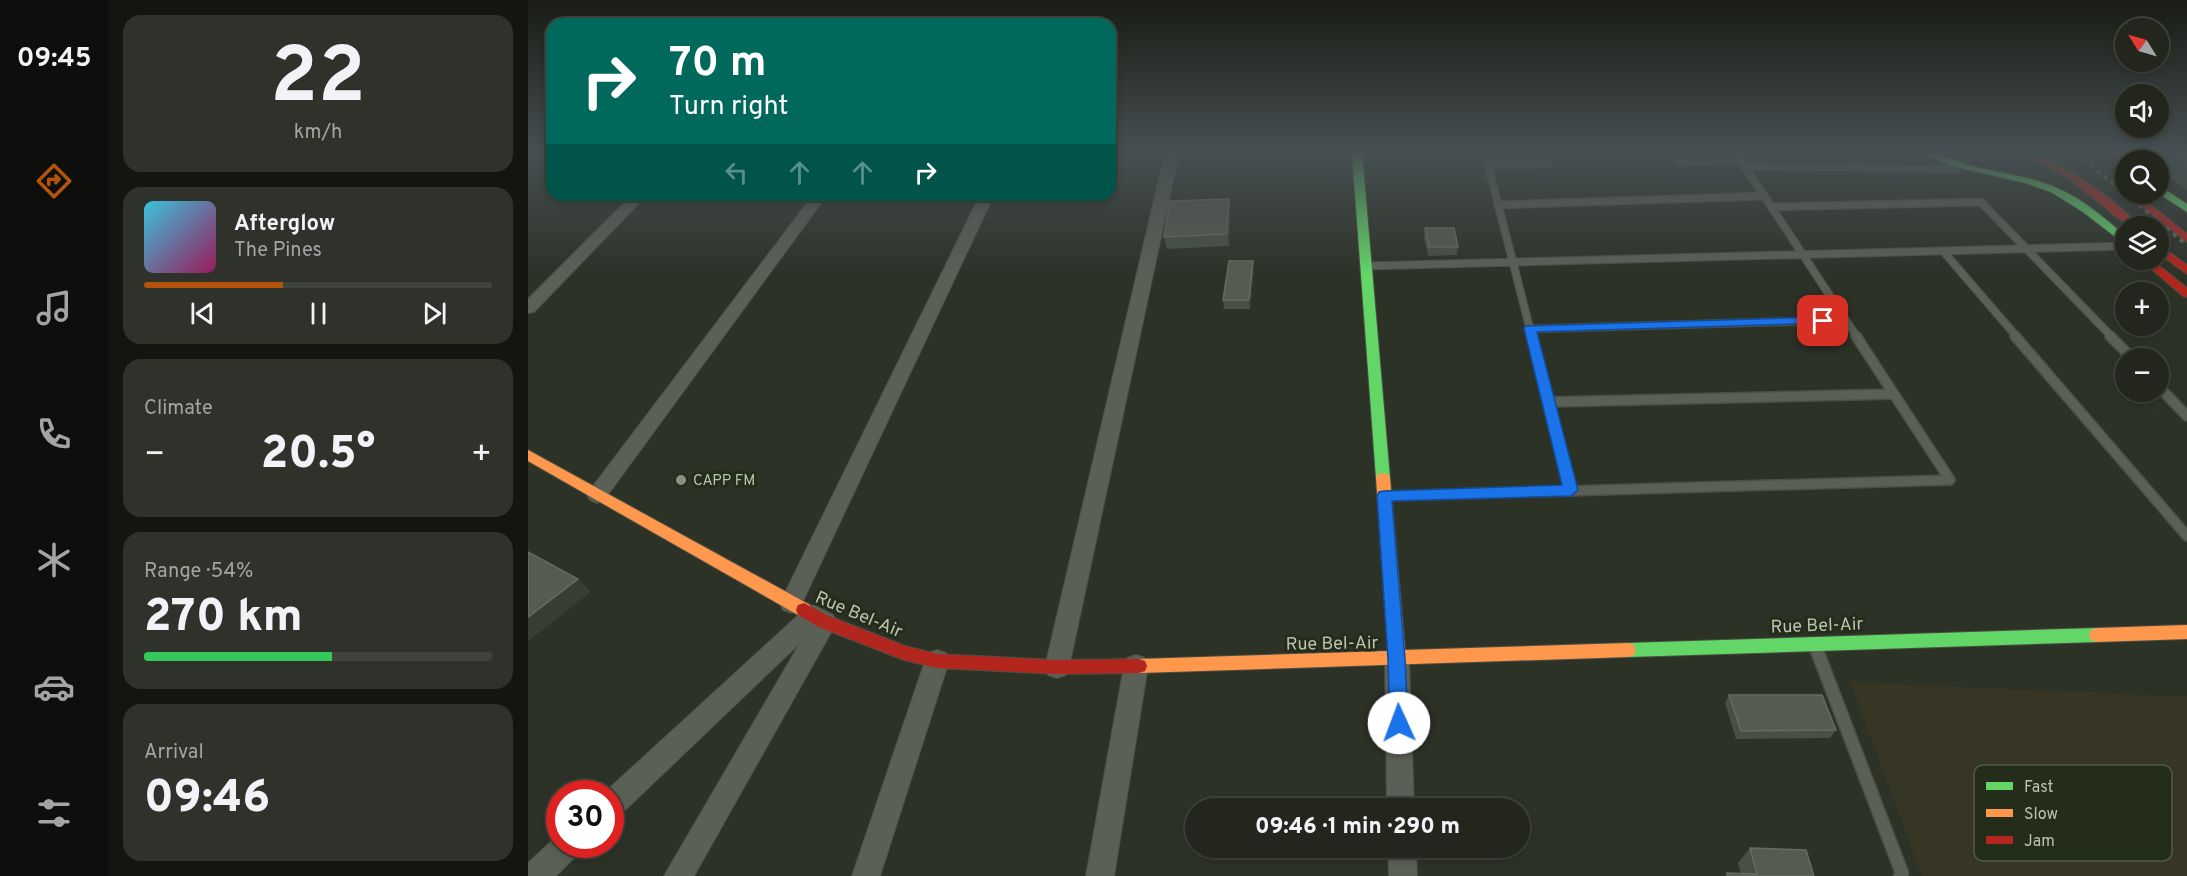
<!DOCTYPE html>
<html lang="en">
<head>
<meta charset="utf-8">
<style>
  :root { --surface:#22261d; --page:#2e322a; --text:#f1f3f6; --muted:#a2a5a4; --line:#3f433b; --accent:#b45309 }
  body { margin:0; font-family:Overpass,sans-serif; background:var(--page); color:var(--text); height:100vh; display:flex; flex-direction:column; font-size:22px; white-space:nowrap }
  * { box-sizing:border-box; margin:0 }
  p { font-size:20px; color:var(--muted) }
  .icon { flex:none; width:33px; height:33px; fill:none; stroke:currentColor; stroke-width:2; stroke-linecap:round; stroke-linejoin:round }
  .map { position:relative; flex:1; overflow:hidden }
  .details { display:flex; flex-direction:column; gap:15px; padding:15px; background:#131510; width:420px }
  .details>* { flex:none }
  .top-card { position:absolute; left:18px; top:18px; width:570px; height:183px; border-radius:18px; box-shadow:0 3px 9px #0003,0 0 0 2px var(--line); background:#00695c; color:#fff; overflow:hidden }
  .needle { width:39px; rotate:307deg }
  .controls { position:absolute; left:1587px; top:18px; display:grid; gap:12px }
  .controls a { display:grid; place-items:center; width:54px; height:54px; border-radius:50%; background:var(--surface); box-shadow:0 3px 9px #0003,0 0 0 2px var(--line); font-size:30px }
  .speed { position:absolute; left:18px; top:780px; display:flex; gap:12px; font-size:30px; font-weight:700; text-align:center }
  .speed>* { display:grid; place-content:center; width:78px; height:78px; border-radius:50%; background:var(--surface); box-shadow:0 3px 9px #0003,0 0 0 2px var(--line); line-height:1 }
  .speed .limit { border:9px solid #d22; background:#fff; color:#111 }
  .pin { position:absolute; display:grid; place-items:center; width:51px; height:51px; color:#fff; margin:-26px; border-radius:12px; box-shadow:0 3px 9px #0006 }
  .me { position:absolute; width:66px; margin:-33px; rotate:358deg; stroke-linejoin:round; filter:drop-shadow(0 0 4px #0008) }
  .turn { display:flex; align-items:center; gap:21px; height:126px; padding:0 24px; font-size:27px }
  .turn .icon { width:78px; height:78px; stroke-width:2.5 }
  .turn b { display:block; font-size:42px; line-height:51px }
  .lanes { display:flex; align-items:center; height:57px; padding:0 24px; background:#0003; justify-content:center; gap:30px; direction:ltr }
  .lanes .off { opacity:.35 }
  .big { font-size:45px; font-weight:800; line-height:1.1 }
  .details .widget { flex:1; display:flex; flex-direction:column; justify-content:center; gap:9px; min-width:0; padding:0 21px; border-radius:18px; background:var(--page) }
  .details .dial { align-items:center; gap:0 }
  .dial b { font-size:78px; line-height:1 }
  .song { display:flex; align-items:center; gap:18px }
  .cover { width:72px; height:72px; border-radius:9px; background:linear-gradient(135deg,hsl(190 70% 55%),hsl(330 70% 35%)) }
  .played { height:6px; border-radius:3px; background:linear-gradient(90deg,var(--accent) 40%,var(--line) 40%) }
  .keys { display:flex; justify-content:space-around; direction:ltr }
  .heat { display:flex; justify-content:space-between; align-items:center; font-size:33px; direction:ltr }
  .charge { height:9px; border-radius:4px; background:linear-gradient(90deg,#34c759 54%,var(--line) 0) }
  .trip { position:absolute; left:657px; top:798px; width:345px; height:60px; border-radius:30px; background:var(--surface); box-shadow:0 3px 9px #0003,0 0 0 2px var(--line); font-weight:800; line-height:60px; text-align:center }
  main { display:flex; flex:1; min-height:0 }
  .tab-bar { display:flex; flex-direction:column; width:108px; justify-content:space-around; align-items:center; background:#0e0f0c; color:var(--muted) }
  .tab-bar .icon { width:42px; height:42px }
  .tab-bar .on { color:var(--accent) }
  .tab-bar b { font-size:27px; color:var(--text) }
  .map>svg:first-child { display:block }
  .green { fill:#373624 }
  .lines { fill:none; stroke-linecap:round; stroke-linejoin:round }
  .lane-far2-casing { stroke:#4a4f43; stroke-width:9 }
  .lane-far1-casing { stroke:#4a4f43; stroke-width:12 }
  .lane-casing { stroke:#4a4f43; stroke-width:15 }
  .street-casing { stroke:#4a4f43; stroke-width:2 }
  .fast-casing { stroke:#4a4f43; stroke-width:2 }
  .slow-casing { stroke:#4a4f43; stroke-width:2 }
  .jam-casing { stroke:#4a4f43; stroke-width:2 }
  .lane-far2 { stroke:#5b6056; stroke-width:7 }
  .lane-far1 { stroke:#5b6056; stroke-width:9 }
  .lane { stroke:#5b6056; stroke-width:12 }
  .street { fill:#5b6056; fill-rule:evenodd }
  .fast { fill:#63d668; fill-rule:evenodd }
  .slow { fill:#ff974d; fill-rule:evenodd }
  .jam { fill:#b3261e; fill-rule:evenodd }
  .rail { stroke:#5f645a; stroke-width:4; stroke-dasharray:4.5 4.5; stroke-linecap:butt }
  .wall { fill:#494f43 }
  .shaded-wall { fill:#393e33 }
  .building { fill:#565b4f; stroke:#656c5e; stroke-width:1.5 }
  .route { fill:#1a73e8; stroke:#114b97; stroke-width:1.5 }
  .poi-dot { fill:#89917f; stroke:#242c1a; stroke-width:2 }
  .labels { text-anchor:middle; stroke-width:6; stroke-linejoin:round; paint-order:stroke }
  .poi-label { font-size:15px; fill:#bac4af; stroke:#242c1a; text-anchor:start }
  .near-street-label { font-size:18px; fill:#bac4af; stroke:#242c1a }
  .key { fill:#242c1a; stroke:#515a47; stroke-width:1.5 }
  .key-label { font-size:16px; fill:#bac4af }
</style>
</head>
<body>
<main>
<nav class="tab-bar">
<b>09:45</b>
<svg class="icon on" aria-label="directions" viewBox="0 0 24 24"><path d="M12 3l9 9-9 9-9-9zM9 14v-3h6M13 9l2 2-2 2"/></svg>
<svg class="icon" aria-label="music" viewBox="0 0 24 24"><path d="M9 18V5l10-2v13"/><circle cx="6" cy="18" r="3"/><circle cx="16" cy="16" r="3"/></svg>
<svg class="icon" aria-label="phone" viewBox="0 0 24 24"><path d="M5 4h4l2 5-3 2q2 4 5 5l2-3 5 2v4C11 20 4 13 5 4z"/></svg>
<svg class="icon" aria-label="climate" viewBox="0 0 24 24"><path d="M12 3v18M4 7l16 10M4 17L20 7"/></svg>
<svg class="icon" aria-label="car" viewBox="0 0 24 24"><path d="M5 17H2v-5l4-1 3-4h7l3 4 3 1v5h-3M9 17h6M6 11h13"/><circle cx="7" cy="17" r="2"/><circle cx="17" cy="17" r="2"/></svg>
<svg class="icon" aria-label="filters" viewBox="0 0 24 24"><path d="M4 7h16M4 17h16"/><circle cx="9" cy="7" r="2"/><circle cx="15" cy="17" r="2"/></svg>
</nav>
<section class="details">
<div class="widget dial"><b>22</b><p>km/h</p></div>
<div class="widget">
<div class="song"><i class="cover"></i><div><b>Afterglow</b><p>The Pines</p></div></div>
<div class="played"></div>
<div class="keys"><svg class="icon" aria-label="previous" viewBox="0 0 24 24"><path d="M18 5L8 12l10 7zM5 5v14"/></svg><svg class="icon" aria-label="pause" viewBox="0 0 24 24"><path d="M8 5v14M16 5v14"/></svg><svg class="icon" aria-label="next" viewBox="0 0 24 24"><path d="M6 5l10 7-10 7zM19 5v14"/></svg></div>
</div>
<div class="widget"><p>Climate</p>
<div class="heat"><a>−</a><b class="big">20.5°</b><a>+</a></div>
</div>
<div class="widget"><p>Range · 54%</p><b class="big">270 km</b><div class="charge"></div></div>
<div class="widget"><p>Arrival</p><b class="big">09:46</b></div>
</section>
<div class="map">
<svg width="1659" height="876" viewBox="0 0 1659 876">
  <rect width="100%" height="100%" fill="#2d3227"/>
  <path class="green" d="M 1322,682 L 1659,697 L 1659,876 L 1394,876 Z"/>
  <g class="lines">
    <defs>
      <path id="lane-far2" d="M 957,153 L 1004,337
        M 1208,153 L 1329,337
        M 1149,162 L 1213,161
        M 960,165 L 1021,164
        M 1216,166 L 1429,169
        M 970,205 L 1236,196
        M 1243,207 L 1453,202 L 1584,337
        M 1415,251 L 1489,337
        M 838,266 L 1598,246
        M 1002,329 L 1317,320"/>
      <path id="lane-far1" d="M 1004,336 L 1043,490
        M 1328,336 L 1422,480
        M 1487,336 L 1659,536
        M 1582,336 L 1604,358
        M 1630,386 L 1659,416
        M 1020,402 L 1366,394
        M 861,496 L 1422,480"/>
      <path id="lane" d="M 1288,648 L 1374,873 L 1372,876"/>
      <path id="street" d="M 637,153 L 651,153 L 541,667 L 538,675 L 529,678 L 520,675 L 517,667 Z
        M 104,195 L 119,195 L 6,312 L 0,313 L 0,299 Z
        M 285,195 L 299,195 L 76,500 L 69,503 L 62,500 L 59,495 L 62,490 Z
        M 452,195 L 466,195 L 274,603 L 271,610 L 263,613 L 255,610 L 252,603 Z
        M 286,605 L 305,615 L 309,622 L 305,629 L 166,876 L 136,876 L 272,643 L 92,815 L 82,818 L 82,794 L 75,794 L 278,608 Z
        M 869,648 L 878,652 L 881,659 L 886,808 L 859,808 L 857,659 L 860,652 Z
        M 409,650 L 418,653 L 421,661 L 352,876 L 324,876 L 397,661 L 400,653 Z
        M 608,655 L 617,658 L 620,666 L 586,876 L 558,876 L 596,666 L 599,658 Z
        M 32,833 L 32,844 L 54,844 L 50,854 L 28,876 L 0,876 L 0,863 Z
        M 860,848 L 888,848 L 889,876 L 861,876 Z"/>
      <path id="fast" d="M 824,153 L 834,153 L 862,478 L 860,482 L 850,482 L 848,478 Z
        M 1395,153 C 1412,153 1427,161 1444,166 C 1472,173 1502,176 1529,188 C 1555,199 1576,218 1598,236 L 1598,245 L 1555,212 L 1523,192 L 1497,183 L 1424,166 Z
        M 1630,185 L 1659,204 L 1659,212 L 1630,193 Z
        M 1569,628 L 1575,630 L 1577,635 L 1575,640 L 1569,642 L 1100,657 L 1094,655 L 1092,650 L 1094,645 L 1100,643 Z"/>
      <path id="slow" d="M 0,450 L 282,605 L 284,610 L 282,615 L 276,617 L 270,615 L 0,461 Z
        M 855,473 L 860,474 L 862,478 L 877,650 L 1100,643 L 1106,645 L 1108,650 L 1106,655 L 1100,657 L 611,673 L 605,671 L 603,666 L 605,661 L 611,659 L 860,651 L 848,478 L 850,474 Z
        M 1659,625 L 1659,639 L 1569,642 L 1563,640 L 1561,635 L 1563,630 L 1569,628 Z"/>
      <path id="jam" d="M 1494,153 C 1524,153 1591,203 1611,226 L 1600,226 L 1539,177 Z
        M 1579,153 L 1589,153 L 1599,160 L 1598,160 L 1598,167 Z
        M 1598,194 L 1609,194 L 1659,234 L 1659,242 Z
        M 1630,244 L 1659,265 L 1659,274 L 1630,253 Z
        M 1613,260 L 1624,260 L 1659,288 L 1659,297 L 1655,296 Z
        M 276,603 L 303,617 L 377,646 L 409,654 L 529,660 L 611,659 L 617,661 L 619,666 L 617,671 L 611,673 L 529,674 L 409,668 L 376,660 L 291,627 L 270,615 L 268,610 L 270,605 Z"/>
    </defs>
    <use href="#lane-far2" class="lane-far2-casing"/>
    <use href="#lane-far1" class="lane-far1-casing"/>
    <use href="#lane" class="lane-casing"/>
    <use href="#street" class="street-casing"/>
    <use href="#fast" class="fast-casing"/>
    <use href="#slow" class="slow-casing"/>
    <use href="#jam" class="jam-casing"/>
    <use href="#lane-far2" class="lane-far2"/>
    <use href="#lane-far1" class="lane-far1"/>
    <use href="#lane" class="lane"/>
    <use href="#street" class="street"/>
    <use href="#fast" class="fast"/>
    <use href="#slow" class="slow"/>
    <use href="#jam" class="jam"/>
    <path class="rail" d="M 1548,153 L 1659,245"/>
  </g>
  <path class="wall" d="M 1615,153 L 1659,153 L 1659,190 L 1630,169 L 1630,160 L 1620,160 L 1613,155 Z
    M 701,199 L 703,211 L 701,246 L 639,249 L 636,237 Z
    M 897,228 L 930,247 L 929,255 L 900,256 L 896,237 Z
    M 725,261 L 726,270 L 722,309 L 696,309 L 695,300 Z
    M 1201,695 L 1308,730 L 1302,738 L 1208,739 L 1197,703 Z
    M 1222,848 L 1286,876 L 1197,876 L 1199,873 L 1213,874 L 1210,863 Z"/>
  <path class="shaded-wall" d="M 701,199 L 703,211 L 701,246 L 699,234 Z
    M 725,261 L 726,270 L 722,309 L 721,300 Z
    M 50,579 L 63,592 L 0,641 L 0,617 Z"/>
  <path class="building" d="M 1640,153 L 1659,153 L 1659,168 Z
    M 701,199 L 699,234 L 636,237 L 642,201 Z
    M 897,228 L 926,228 L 930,247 L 901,247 Z
    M 701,261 L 725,261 L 721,300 L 695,300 Z
    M 0,552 L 50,579 L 0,617 Z
    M 1201,695 L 1294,695 L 1308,730 L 1213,731 Z
    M 1222,848 L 1278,850 L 1286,876 L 1200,876 L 1199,873 L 1229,874 Z"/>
  <linearGradient id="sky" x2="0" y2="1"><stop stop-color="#191c15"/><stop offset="0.55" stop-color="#464f52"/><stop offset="1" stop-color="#464f52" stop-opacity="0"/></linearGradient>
  <rect width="1659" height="276" fill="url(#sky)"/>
  <path class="route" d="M 1295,317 L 1301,321 L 1299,323 L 1009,332 L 1050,490 L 1043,496 L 864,501 L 877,659 L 880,723 L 877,729 L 871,731 L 864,729 L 862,723 L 860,659 L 849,496 L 851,492 L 856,491 L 1034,485 L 996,329 L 997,326 Z"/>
  <circle class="poi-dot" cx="153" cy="480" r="6"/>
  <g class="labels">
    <g class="poi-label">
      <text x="165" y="485">CAPP FM</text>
    </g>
    <g class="near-street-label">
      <text transform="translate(331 614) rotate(23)" y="6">Rue Bel-Air</text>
      <text transform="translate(1289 625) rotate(-2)" y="6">Rue Bel-Air</text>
      <text transform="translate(804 643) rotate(-1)" y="6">Rue Bel-Air</text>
    </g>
  </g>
  <rect x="1446" y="765" width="198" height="96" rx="9" class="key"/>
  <rect x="1458" y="782" width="27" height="8" fill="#63d668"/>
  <rect x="1458" y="809" width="27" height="8" fill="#ff974d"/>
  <rect x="1458" y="836" width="27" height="8" fill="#b3261e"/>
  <g class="key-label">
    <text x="1496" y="792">Fast</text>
    <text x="1496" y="819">Slow</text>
    <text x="1496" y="846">Jam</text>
  </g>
</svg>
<div class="controls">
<a><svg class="needle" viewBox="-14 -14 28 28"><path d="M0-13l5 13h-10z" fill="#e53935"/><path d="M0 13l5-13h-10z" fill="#a2a5a4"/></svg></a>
<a><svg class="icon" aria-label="sound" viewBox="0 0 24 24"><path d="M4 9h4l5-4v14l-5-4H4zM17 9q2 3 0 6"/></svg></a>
<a><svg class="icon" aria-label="search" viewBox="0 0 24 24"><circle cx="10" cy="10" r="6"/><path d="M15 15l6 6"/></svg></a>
<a><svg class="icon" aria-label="layers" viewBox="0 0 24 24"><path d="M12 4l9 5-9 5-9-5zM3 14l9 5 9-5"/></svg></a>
<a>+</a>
<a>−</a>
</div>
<div class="speed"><div class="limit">30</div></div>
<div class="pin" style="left:1295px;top:321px;background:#d93025"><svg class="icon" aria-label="arrive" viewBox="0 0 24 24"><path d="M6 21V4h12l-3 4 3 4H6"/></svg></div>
<svg class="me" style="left:871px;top:723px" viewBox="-20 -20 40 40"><circle r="19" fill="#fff"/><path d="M0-13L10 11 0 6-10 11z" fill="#1a73e8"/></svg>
<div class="trip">09:46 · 1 min · 290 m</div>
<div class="top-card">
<div class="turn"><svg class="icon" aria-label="right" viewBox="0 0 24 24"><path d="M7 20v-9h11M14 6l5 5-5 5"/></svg><div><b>70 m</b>Turn right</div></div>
<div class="lanes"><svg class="icon off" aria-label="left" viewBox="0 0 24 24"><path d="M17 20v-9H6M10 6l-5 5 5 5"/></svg><svg class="icon off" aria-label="ahead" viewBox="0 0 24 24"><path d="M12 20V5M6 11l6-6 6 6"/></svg><svg class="icon off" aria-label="ahead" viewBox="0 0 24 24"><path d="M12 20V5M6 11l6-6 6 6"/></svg><svg class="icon" aria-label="right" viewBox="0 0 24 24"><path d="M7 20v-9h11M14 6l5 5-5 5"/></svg></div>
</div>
</div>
</main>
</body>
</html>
